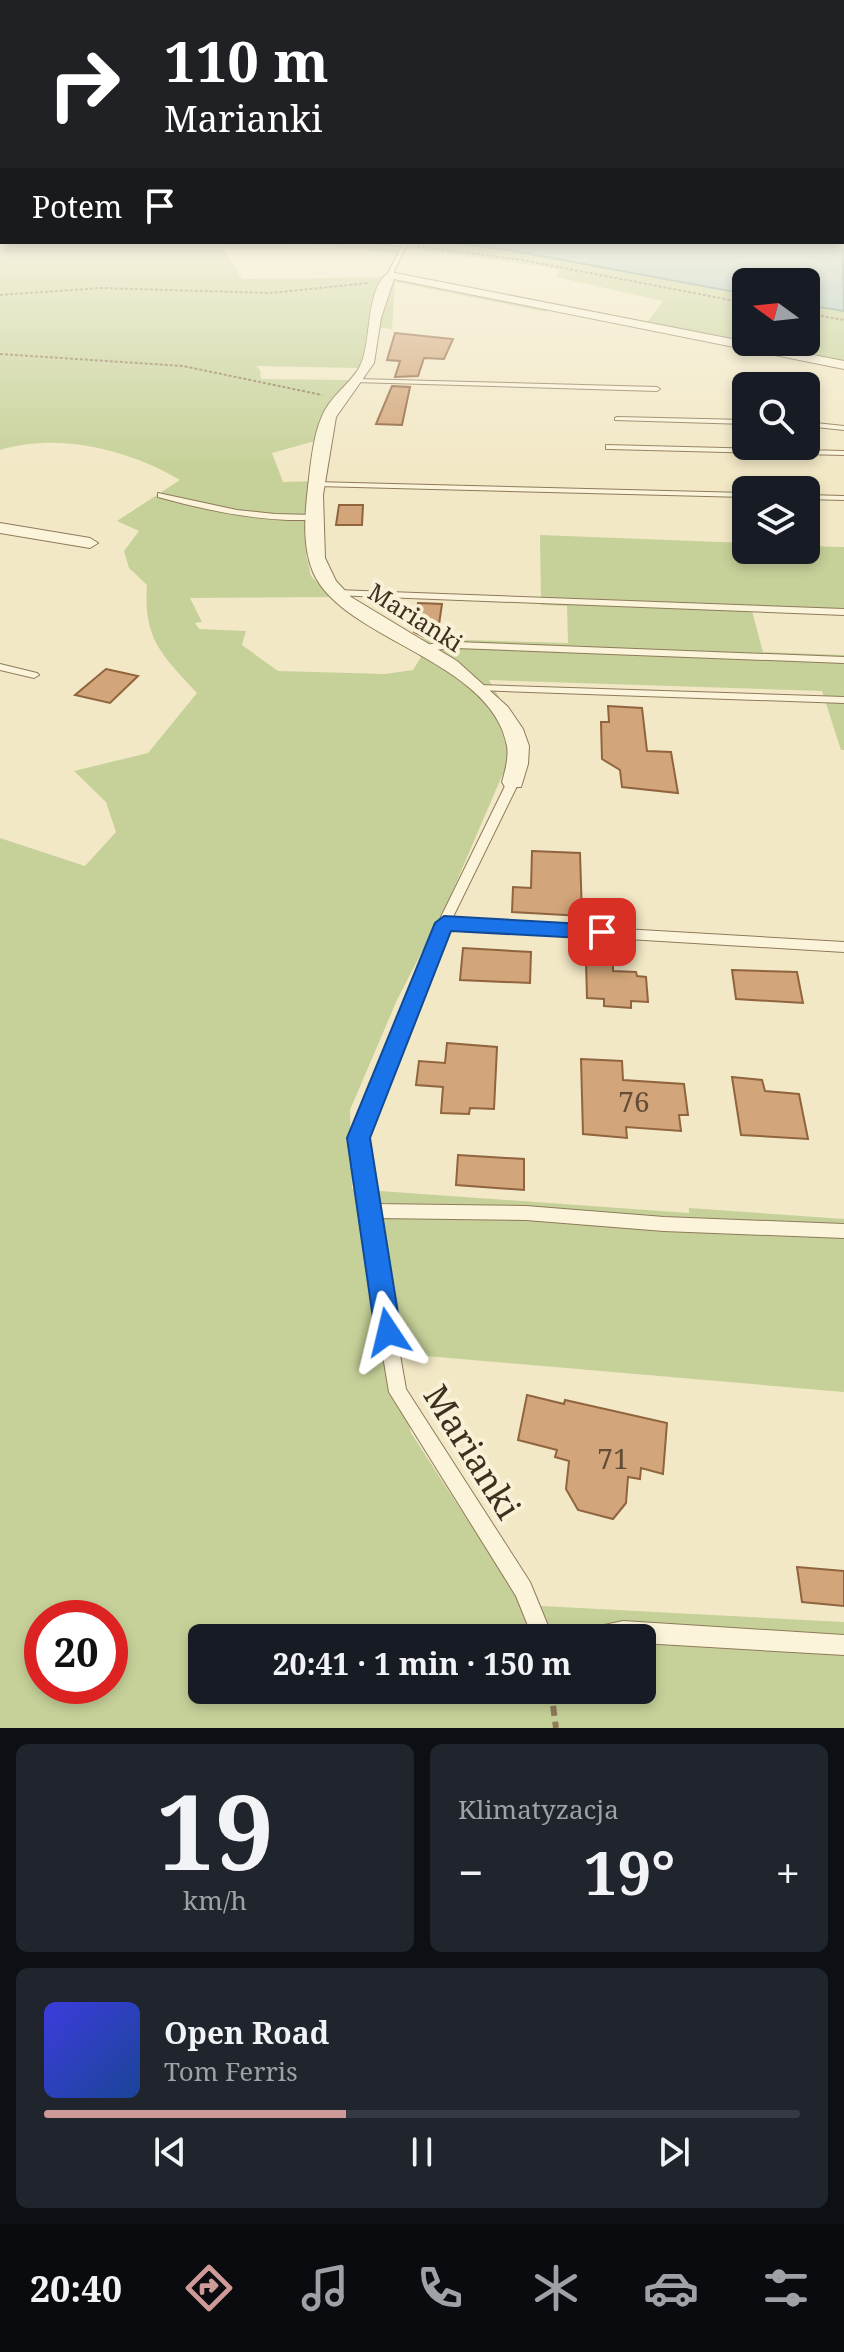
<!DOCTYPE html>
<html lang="pl">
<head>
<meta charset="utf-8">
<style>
  :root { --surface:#171b24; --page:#20242c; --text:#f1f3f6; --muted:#9ea1a6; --line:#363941; --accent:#cd9a98 }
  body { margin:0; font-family:"Noto Serif",serif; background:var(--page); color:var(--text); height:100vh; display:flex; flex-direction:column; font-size:30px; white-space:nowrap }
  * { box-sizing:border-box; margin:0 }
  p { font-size:26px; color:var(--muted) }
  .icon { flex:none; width:44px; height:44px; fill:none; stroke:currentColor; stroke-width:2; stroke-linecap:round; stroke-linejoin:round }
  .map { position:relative; height:1728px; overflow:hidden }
  .details { display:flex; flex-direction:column; gap:16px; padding:16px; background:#0d0f14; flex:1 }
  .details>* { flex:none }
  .guide { position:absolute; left:0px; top:0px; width:844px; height:244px; box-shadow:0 4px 12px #0003; background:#202124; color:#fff; overflow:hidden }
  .needle { width:52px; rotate:285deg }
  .buttons { position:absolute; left:732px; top:268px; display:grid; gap:16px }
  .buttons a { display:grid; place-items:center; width:88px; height:88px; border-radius:12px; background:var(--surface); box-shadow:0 4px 12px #0003; font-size:40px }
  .speed { position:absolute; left:24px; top:1600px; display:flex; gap:16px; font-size:40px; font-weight:700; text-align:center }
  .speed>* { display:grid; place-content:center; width:104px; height:104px; border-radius:50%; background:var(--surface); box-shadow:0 4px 12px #0003; line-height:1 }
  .speed .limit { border:12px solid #d22; background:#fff; color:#111 }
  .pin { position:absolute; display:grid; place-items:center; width:68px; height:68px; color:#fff; margin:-34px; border-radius:16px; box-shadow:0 4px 12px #0006 }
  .me { position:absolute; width:88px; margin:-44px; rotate:350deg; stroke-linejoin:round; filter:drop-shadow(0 0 6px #0008) }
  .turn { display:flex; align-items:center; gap:28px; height:168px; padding:0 32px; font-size:36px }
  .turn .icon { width:104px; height:104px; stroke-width:2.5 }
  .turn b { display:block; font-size:56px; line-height:68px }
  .then { display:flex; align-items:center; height:76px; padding:0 32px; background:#0003; gap:16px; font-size:30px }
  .big { font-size:60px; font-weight:700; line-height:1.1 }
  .details .widget { flex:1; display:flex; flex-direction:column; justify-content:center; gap:12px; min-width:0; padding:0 28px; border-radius:12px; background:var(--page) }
  .details .dial { align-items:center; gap:0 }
  .dial b { font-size:104px; line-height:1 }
  .song { display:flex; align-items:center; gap:24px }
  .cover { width:96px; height:96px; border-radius:12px; background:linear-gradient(135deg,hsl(240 70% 55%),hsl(220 70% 35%)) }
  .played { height:8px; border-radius:4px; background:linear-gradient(90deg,var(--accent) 40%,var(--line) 40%) }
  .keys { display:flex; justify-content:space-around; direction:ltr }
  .heat { display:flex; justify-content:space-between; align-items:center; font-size:44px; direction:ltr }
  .details .tiles { flex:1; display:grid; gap:16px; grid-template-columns:1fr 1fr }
  .widget:last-child { grid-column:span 2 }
  .trip { position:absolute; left:188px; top:1624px; width:468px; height:80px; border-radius:12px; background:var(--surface); box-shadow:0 4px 12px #0003; font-weight:700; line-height:80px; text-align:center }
  .menu { display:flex; height:128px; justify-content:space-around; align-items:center; background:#090b0e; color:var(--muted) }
  .menu .icon { width:56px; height:56px }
  .menu .on { color:var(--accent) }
  .menu b { font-size:36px; color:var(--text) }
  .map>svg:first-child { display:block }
  .green { fill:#c6d199; fill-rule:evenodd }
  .water { fill:#a8c5be; stroke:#6e948d; stroke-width:2 }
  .building { fill:#d2a57a; stroke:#90643e; stroke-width:2 }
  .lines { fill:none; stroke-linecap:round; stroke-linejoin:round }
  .lane-casing { stroke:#8f7a5a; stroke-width:2 }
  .street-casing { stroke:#8f7a5a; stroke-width:2 }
  .path-far1 { stroke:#8f7a5a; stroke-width:2; stroke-dasharray:3 2; stroke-linecap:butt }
  .path { stroke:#8f7a5a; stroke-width:6; stroke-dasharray:10 6; stroke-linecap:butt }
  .lane { fill:#fbf4db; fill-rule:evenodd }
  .street { fill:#fbf4db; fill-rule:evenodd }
  .route { fill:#1a73e8; stroke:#114b97; stroke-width:2 }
  .labels { text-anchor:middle; stroke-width:8; stroke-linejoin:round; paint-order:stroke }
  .far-street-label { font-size:24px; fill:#3e301f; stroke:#f8f1d7 }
  .near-number-label { font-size:28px; fill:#634d36 }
  .near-street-label { font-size:34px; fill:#3e301f; stroke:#f8f1d7 }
</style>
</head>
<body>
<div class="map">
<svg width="844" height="1728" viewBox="0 0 844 1728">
  <rect width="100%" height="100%" fill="#f2e8c6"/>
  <path class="green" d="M 0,226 L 2,242 L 446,242 L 509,250 L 746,294 L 746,342 L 806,342 L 806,305 L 844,311 L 844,364 L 644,326 L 663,301 L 557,277 L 559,269 L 399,247 L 397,253 L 288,242 L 283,249 L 222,247 L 242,279 L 405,277 L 549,308 L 546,312 L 395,282 L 392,329 L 369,326 C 363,340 368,355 359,368 L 256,366 L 260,370 L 261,379 L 350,380 L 319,421 L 315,441 L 272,453 L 283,482 L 315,481 L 306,554 L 311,576 L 331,597 L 190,598 L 202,622 L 195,623 L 199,629 L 246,631 L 242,645 L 278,671 L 385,674 L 413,670 L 421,657 L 398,638 L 568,643 L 567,606 L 541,605 L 540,535 L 746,543 L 746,550 L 806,550 L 806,546 L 844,547 L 844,614 L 752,611 L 763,652 L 844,655 L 844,750 L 841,750 L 822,691 L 489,680 L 514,723 L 510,757 L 450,897 L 397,1000 L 350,1110 L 352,1189 L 689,1213 L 689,1208 L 844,1219 L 844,1392 L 391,1353 L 411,1433 L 523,1605 L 844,1622 L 844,1728 L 0,1728 L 0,838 L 85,866 L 116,832 L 106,802 L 74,771 L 148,753 L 197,693 C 162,655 143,639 147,585 L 129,568 L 124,551 L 139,531 L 117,521 L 180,480 C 128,449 58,432 0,450 ZM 42,1618 L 110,1618 L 110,1686 L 42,1686 ZM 202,1638 L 642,1638 L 642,1690 L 202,1690 Z"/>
  <path class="water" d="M 842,226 L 844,311 L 806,305 L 806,282 L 746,282 L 746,294 L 509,250 L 446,242 L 842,242 Z"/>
  <path class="building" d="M 395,333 L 453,339 L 444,359 L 424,358 L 418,376 L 395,377 L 400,361 L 387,360 Z
    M 392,386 L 410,387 L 402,425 L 376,424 Z
    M 339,505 L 363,505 L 362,525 L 336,525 Z
    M 418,603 L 442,604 L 437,638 L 424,637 L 414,632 Z
    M 106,669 L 138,676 L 110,703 L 75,695 Z
    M 608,706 L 642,708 L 647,751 L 671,752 L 678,793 L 622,787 L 620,770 L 602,759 L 601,722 L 609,722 Z
    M 532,851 L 580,853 L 582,916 L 512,912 L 513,887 L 531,888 Z
    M 463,948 L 531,952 L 530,983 L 460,980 Z
    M 586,961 L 613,962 L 613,971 L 636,972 L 637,976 L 646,977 L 648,1002 L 631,1001 L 631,1008 L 604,1006 L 604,999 L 587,998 Z
    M 732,970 L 797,972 L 803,1003 L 736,999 Z
    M 447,1043 L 497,1047 L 494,1109 L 470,1108 L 469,1114 L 441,1113 L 443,1087 L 416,1085 L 419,1061 L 445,1063 Z
    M 581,1059 L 622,1061 L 623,1080 L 684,1084 L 688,1115 L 679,1115 L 681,1131 L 626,1127 L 627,1138 L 583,1134 Z
    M 732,1077 L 762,1080 L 765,1091 L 799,1094 L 808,1139 L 741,1135 Z
    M 458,1155 L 524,1159 L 524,1190 L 456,1185 Z
    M 527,1395 L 564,1404 L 565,1400 L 667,1423 L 663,1474 L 641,1468 L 640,1479 L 628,1477 L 626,1503 L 613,1519 L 578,1510 L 566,1489 L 569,1461 L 555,1457 L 557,1450 L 518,1440 Z
    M 797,1567 L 844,1571 L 844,1606 L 802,1602 Z"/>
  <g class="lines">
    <defs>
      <path id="lane" d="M 367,242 L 407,244 L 392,276 L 387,275 L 402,246 Z
        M 357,379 L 657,387 L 660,389 L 657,391 L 355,382 L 354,381 Z
        M 617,417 L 746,420 L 746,424 L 615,420 L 615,418 Z
        M 806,422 L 844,426 L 844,430 L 806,426 Z
        M 606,445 L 844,451 L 844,455 L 609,449 L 606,449 Z
        M 314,482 L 746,493 L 746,497 L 317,486 L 314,486 Z
        M 158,493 L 237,510 L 275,514 L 314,515 L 318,517 C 309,521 298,520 288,520 C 243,518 201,509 158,497 Z
        M 806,495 L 844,496 L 844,500 L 806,499 Z
        M 336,590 L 844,609 L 844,615 L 333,595 L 332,593 Z
        M 456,642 L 844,657 L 844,663 L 456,648 L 421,651 L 416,648 L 421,645 Z
        M 0,664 L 37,673 L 39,675 L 34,678 L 0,670 Z
        M 479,685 L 844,697 L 844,703 L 475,690 L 474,688 Z
        M 513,779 L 519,782 L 452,919 L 844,942 L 844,952 L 448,928 L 366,1138 L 374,1204 L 526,1206 L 664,1217 L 844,1224 L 844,1238 L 664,1231 L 526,1220 L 376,1218 L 406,1389 L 530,1582 L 553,1638 L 533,1638 L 516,1596 L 389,1392 L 359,1211 L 350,1138 L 438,923 L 507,782 Z
        M 623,1621 L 844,1635 L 844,1655 L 642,1643 L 642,1638 L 573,1638 L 576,1631 Z"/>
      <path id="street" d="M 390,272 L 844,361 L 844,369 L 394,279 L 381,318 L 374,363 L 336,417 L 323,495 L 325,558 L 336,581 L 351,597 L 457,661 L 508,707 L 523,729 L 529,746 L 528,764 L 521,787 L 505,787 L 502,782 C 505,771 509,758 507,746 C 492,660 342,640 313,572 C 302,546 305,514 308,487 C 311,463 313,432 325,410 C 334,394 350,383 359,368 C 373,345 364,286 390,272 Z
        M 0,523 L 90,538 L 98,543 L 90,548 L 0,533 Z"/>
    </defs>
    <use href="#lane" class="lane-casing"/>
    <use href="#street" class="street-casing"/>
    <path class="path-far1" d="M 417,246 L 522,260 L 746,303
      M 0,295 L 101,288 L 270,293 L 368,283
      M 806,313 L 844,320
      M 0,354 L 183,366 L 322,395"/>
    <path class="path" d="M 551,1690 L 556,1728"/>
    <use href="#lane" class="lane"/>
    <use href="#street" class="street"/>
  </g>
  <linearGradient id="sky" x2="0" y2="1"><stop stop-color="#8ebbd7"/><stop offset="0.48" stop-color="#f9f5e5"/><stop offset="1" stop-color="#f9f5e5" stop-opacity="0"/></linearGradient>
  <rect width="844" height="468" fill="url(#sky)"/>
  <path class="route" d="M 444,916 L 602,925 L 611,932 L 602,939 L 451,931 L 370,1138 L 401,1332 L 397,1341 L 388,1345 L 379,1341 L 375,1332 L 347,1138 L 435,923 Z"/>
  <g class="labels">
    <g class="far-street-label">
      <text transform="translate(415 618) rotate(32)" y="8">Marianki</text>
    </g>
    <g class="near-number-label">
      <text x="634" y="1112">76</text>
      <text x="613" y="1469">71</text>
    </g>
    <g class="near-street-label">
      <text transform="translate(472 1452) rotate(58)" y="12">Marianki</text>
    </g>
  </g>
</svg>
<div class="buttons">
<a><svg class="needle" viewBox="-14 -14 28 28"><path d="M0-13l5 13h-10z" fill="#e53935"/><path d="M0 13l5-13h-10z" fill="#9ea1a6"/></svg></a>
<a><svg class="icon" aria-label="search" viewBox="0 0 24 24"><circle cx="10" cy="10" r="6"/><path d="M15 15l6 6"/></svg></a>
<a><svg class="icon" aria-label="layers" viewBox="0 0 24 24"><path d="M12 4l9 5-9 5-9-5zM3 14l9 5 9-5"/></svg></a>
</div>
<div class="speed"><div class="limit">20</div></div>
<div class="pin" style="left:602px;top:932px;background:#d93025"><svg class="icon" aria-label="arrive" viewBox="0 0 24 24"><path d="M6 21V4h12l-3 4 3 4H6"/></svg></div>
<svg class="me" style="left:388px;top:1332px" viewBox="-20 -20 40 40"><path d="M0-17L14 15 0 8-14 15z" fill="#1a73e8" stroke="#fff" stroke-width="4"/></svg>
<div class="trip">20:41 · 1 min · 150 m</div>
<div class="guide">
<div class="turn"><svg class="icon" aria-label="right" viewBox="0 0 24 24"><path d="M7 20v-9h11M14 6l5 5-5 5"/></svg><div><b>110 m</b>Marianki</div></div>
<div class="then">Potem<svg class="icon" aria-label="arrive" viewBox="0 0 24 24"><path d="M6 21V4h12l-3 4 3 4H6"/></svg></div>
</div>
</div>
<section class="details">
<div class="tiles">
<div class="widget dial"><b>19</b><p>km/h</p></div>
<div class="widget"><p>Klimatyzacja</p>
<div class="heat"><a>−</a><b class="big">19°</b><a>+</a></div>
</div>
<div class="widget">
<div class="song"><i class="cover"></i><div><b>Open Road</b><p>Tom Ferris</p></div></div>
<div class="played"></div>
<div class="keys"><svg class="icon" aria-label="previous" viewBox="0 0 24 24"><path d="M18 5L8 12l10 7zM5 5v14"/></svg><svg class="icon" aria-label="pause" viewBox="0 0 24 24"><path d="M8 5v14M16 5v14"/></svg><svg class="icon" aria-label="next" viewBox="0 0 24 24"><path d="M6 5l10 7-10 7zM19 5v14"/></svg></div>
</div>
</div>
</section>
<nav class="menu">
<b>20:40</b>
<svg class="icon on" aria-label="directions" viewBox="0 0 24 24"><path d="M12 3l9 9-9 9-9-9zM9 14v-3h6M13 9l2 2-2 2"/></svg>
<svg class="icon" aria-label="music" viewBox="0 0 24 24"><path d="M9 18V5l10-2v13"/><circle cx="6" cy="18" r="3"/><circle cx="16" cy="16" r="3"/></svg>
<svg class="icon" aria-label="phone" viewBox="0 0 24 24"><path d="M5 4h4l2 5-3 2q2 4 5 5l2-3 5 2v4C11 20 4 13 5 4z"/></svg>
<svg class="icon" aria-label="climate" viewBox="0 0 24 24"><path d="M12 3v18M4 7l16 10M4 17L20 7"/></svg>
<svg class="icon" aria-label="car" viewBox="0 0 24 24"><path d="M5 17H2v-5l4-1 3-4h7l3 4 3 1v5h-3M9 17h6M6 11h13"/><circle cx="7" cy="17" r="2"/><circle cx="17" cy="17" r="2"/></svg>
<svg class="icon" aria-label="filters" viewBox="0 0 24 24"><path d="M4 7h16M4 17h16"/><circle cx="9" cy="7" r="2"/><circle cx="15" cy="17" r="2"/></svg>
</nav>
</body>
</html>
